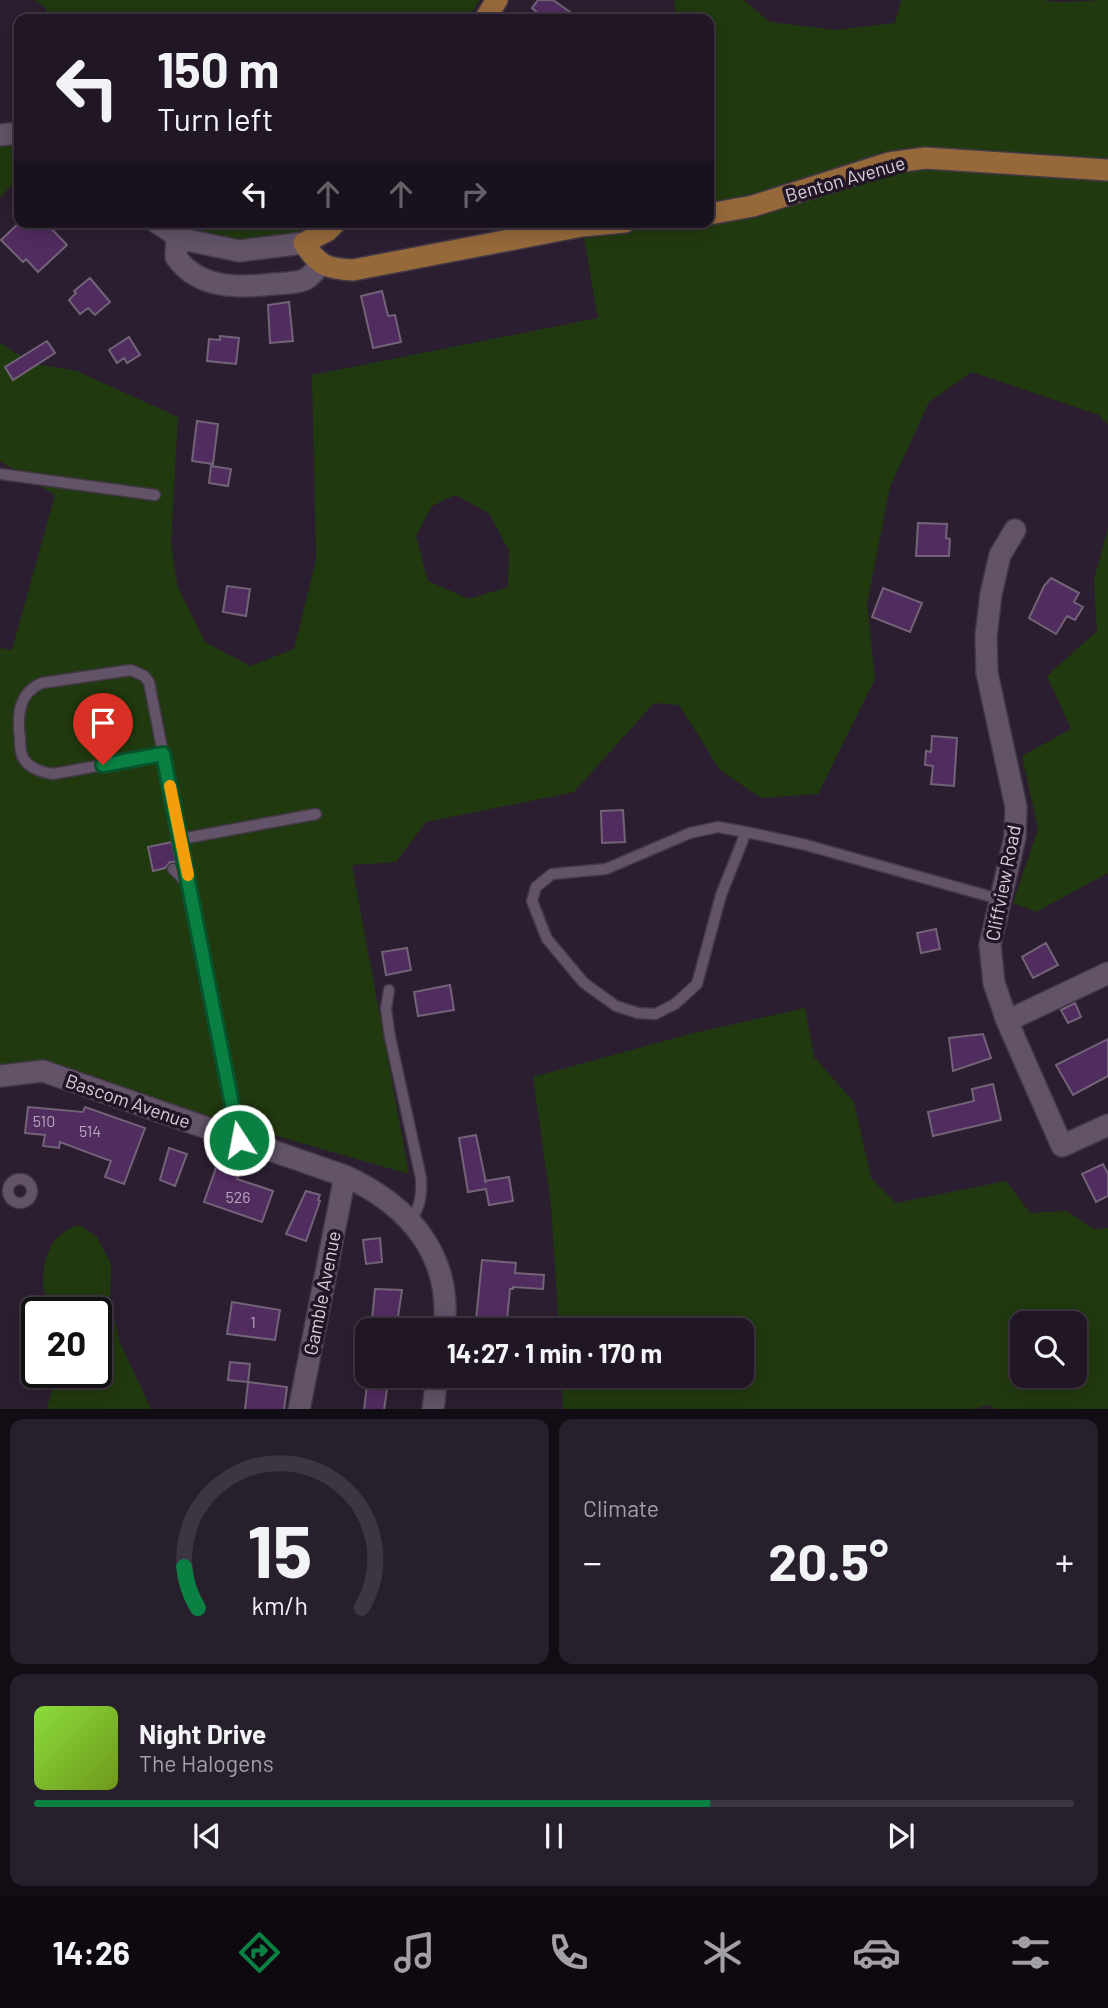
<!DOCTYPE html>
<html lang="en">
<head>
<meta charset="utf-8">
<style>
  :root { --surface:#201624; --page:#281f2c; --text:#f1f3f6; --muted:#a29fa6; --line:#3d3541; --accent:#0b8043 }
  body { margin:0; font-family:Barlow,sans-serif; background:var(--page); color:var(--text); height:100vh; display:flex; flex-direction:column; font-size:26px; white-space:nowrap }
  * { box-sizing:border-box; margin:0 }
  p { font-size:23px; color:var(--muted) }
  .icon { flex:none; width:38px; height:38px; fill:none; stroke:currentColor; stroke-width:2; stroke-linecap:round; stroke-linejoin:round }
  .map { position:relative; height:1409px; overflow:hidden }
  .sheet { display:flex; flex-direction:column; gap:10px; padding:10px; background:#120c14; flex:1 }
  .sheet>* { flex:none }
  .banner { position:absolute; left:14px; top:14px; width:700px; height:214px; border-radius:14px; box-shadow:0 4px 18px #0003,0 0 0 2px var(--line); background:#201624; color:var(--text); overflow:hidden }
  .fabs { position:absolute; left:1010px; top:1311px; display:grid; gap:14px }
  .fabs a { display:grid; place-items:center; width:77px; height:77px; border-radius:14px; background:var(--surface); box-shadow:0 4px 18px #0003,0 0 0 2px var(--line); font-size:35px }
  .speed { position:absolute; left:21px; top:1297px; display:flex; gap:14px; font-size:35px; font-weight:700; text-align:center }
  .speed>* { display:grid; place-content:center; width:91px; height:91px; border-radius:50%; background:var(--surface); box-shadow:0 4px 18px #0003,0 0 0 2px var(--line); line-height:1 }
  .speed .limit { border:4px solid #111; border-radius:10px; background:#fff; color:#111 }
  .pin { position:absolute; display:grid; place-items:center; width:60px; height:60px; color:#fff; margin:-72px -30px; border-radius:50% 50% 50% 0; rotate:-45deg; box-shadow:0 0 7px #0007 }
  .pin .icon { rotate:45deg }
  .me { position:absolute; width:77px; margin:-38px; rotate:349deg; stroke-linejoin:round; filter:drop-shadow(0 0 5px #0008) }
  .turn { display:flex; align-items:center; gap:24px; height:147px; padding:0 28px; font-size:32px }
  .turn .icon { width:91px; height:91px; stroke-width:2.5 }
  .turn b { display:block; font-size:49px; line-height:60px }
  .lanes { display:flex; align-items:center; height:66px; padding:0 28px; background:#0003; justify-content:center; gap:35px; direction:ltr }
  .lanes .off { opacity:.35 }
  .big { font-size:52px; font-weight:700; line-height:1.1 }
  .sheet .tile { flex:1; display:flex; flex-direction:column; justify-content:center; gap:10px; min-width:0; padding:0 24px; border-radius:14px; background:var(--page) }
  .sheet .dial { align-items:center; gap:0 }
  .dial svg { height:182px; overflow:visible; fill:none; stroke:var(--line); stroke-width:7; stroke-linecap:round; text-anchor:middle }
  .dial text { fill:var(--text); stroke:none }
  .song { display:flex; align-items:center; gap:21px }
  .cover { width:84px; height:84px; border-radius:10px; background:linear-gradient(135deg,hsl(90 70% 55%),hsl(80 70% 35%)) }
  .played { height:7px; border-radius:4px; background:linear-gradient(90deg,var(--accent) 65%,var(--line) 65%) }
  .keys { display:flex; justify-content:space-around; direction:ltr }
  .heat { display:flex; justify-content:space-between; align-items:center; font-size:38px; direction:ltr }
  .sheet .tiles { flex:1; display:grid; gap:10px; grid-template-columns:1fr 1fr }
  .tile:last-child { grid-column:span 2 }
  .trip { position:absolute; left:355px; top:1318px; width:399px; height:70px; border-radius:14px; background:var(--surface); box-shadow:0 4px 18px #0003,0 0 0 2px var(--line); font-weight:700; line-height:70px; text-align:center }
  .dock { display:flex; height:112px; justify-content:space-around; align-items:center; background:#0d090e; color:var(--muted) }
  .dock .icon { width:49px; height:49px }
  .dock .current { color:var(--accent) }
  .dock b { font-size:32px; color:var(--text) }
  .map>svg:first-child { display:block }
  .green { fill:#21390f; fill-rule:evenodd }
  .building { fill:#512c5f; stroke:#726378; stroke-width:2 }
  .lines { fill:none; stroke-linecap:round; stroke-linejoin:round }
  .service-casing { stroke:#423846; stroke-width:13 }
  .minor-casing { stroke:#423846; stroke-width:24 }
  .tertiary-casing { stroke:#423846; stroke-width:24 }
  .primary-casing { stroke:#423846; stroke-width:24 }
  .service { stroke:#625368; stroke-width:10 }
  .minor { stroke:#625368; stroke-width:21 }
  .tertiary { stroke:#625368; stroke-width:21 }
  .primary { stroke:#96693b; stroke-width:21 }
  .route-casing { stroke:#07532c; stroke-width:18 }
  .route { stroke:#0b8043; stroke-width:12 }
  .slow { stroke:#f59e0b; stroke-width:12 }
  .labels { text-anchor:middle; stroke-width:7; stroke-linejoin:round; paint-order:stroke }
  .number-label { font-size:16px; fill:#b5a6bb }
  .street-label { font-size:19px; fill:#d6ceda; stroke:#211526 }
</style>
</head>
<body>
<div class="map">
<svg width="1108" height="1410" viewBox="0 0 1108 1410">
  <rect width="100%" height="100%" fill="#2b1e30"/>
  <path class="green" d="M 35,0 L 480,0 L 467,19 L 43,19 L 47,9 Z
    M 674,0 L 744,0 L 770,22 L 836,30 L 895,23 L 901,0 L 1043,0 C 1053,4 1094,0 1108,0 L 1108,425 L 1099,415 L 972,372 L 929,402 L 890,487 L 867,604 L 875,679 L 818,794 L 761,798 L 720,770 L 679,705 L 654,703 L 574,792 L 426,822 L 396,862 L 352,865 L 409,1174 L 190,1111 L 80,1071 L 44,1064 L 0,1071 L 0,648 L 12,650 L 55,495 L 0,461 L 0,343 L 32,363 L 77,371 L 178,417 L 171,544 L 178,588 L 205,642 L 250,666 L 294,649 L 316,560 L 312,375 L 598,318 L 584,238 L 620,234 L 619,222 L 709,222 L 709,19 L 676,19 ZM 455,495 L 489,513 L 509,551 L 508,587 L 469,599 L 428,581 L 416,536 L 432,506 Z
    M 0,139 L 19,141 L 19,177 L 0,198 Z
    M 183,222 L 316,222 C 304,228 289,238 275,241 C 255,246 200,234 183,222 Z
    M 1108,528 L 1108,873 L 1036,912 L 1013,903 L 1038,829 L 1022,756 L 1071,729 L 1047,676 L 1097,631 L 1094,580 Z
    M 805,1008 L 814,1057 L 854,1102 L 871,1178 L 896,1203 L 1006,1181 L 1030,1213 L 1066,1211 L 1094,1229 L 1108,1228 L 1108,1409 L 997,1410 L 989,1405 L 969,1410 L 563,1409 L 561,1376 L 742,1376 L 742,1330 L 559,1330 L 551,1205 L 533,1077 L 690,1034 ZM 1022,1323 L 1074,1323 L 1074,1376 L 1022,1376 Z
    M 79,1225 L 97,1237 L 111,1264 L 110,1300 L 120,1343 L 151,1409 L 47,1409 L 56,1372 L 96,1372 L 96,1312 L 54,1312 C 51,1304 44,1295 43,1287 C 42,1259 51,1232 79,1225 Z"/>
  <path class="building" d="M 538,0 L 553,0 L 580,19 L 535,19 L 539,14 L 532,8 Z
    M 20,222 L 45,222 L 67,245 L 38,272 L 26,259 L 23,262 L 1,240 Z
    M 90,278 L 110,302 L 95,315 L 88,308 L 80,314 L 69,300 L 76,293 L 74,291 Z
    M 382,291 L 388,316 L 395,315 L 401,342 L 373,348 L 361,296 Z
    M 289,302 L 293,341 L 270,343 L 268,305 Z
    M 220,336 L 239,338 L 236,364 L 207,361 L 209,339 L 220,340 Z
    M 129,337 L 140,355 L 127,363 L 124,358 L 117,363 L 109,350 Z
    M 47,341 L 55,353 L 13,380 L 5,367 Z
    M 197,421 L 218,424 L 213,464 L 192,461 Z
    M 211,466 L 231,469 L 228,486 L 209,483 Z
    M 918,523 L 947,524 L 946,538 L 950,539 L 949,556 L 916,556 Z
    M 1051,578 L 1079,593 L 1074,602 L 1083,607 L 1075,620 L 1067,616 L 1056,634 L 1029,618 L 1044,586 Z
    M 227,586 L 250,589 L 246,616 L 223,612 Z
    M 883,588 L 922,603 L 910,632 L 872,617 Z
    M 932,736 L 957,738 L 954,786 L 931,784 L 933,766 L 925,765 L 926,751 L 931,752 Z
    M 623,810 L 625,842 L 602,843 L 601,811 Z
    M 172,842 L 176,862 L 170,862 L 165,868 L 153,871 L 148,847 Z
    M 936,929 L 940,949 L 921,953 L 917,933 Z
    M 1046,943 L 1058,965 L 1033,978 L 1022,957 Z
    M 407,948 L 411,970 L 386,975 L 382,952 Z
    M 450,985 L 454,1010 L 418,1016 L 414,992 Z
    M 1075,1003 L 1081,1017 L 1068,1023 L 1061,1010 Z
    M 983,1034 L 991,1058 L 953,1071 L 949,1038 Z
    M 1108,1039 L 1108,1076 L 1073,1095 L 1056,1065 Z
    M 993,1084 L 1001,1120 L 933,1136 L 928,1112 L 974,1101 L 972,1089 Z
    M 28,1107 L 83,1112 L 85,1107 L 145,1128 L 124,1184 L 105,1177 L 111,1161 L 60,1142 L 59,1148 L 43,1146 L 45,1135 L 25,1133 Z
    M 476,1135 L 486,1183 L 485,1181 L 509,1177 L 513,1201 L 489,1205 L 486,1189 L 468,1192 L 459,1138 Z
    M 169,1148 L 187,1154 L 175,1186 L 160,1180 Z
    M 1103,1164 L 1108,1174 L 1108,1196 L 1096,1202 L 1082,1174 Z
    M 217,1165 L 239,1173 L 237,1179 L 273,1191 L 262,1222 L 204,1202 Z
    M 306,1191 L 320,1195 L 318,1200 L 320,1201 L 306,1241 L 286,1234 Z
    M 380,1238 L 382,1262 L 366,1264 L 363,1240 Z
    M 482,1260 L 516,1263 L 515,1273 L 544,1275 L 543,1289 L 513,1287 L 513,1289 L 510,1289 L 506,1330 L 475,1330 Z
    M 375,1289 L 402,1290 L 396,1330 L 371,1330 Z
    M 232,1302 L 280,1310 L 275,1340 L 227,1334 Z
    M 230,1362 L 250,1364 L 248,1382 L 228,1380 Z
    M 368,1376 L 389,1376 L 384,1410 L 364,1410 Z
    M 248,1382 L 287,1387 L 284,1410 L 245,1410 Z"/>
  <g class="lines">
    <defs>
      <path id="service" d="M 0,474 L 155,495
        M 163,754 L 53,774 C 41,772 26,768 22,755 C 20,750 20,743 20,739 C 17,716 18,693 42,683 L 131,670 L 144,676 L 149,682 L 239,1140
        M 746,832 L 721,895 L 697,984 L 675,1004 L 655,1014 L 638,1013 L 616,1006 L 584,983 L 547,939 L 532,901 L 536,887 L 552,874 L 606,869 L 690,833 L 718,827 L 746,832 L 806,845 L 999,899
        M 181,839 L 316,814
        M 173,869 L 190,886
        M 389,990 L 386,1009 L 390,1037 L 421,1178 C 422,1196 420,1206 411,1221
        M8 1191a12 12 0 1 1 24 0a12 12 0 1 1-24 0Z"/>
      <path id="minor" d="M 177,236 L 176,257 C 198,289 239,288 273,284 C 284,283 296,284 306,279 C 312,275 317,269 321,263
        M 1015,530 L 1000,555 L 991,594 L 986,636 L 987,673 L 1016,807 L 1015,837 L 990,945 L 994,983 L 1007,1021 L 1062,1146 L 1108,1125
        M 1007,1021 L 1108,973
        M 299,1410 L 345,1176"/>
      <path id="tertiary" d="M 0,135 L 19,133
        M 156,222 L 182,239 L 239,251 L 304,243
        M 0,1076 L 43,1071 L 345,1176 C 409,1205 453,1256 444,1330
        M 433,1410 L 437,1376"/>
      <path id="primary" d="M 485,19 L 497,0
        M 709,214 L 753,206 L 889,163 L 925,158 L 1108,170
        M 336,222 L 327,231 L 304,243 C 318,266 328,269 353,270 L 582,226 L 625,222"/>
    </defs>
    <use href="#service" class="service-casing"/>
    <use href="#minor" class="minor-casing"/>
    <use href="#tertiary" class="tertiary-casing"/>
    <use href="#primary" class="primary-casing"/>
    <use href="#service" class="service"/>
    <use href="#minor" class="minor"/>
    <use href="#tertiary" class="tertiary"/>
    <use href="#primary" class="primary"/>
  </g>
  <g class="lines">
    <defs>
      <path id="route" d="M 103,765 L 163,754 L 239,1140"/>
    </defs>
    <use href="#route" class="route-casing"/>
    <use href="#route" class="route"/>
    <path class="slow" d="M 170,786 L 188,875"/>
  </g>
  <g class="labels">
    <g class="number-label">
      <text x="44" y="1127">510</text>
      <text x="90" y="1137">514</text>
      <text x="238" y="1203">526</text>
      <text x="253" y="1328">1</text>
    </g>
    <g class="street-label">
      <text transform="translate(845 179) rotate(-16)" y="7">Benton Avenue</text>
      <text transform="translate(1003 883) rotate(-79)" y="7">Cliffview Road</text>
      <text transform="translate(128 1101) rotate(19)" y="7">Bascom Avenue</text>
      <text transform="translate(322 1293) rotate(-79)" y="7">Gamble Avenue</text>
    </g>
  </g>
</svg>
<div class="fabs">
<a><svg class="icon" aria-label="search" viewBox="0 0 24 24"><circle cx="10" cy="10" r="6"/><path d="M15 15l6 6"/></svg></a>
</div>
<div class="speed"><div class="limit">20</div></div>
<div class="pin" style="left:103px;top:765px;background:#d93025"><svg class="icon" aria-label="arrive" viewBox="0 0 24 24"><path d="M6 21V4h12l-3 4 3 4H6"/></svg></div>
<svg class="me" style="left:239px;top:1140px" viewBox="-20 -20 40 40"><circle r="17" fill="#0b8043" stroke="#fff" stroke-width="3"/><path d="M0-11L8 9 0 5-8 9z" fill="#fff"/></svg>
<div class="trip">14:27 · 1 min · 170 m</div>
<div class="banner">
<div class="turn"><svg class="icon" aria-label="left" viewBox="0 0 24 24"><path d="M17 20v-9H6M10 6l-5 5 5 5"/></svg><div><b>150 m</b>Turn left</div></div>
<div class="lanes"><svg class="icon" aria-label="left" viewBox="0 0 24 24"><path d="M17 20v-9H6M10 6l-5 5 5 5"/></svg><svg class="icon off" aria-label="ahead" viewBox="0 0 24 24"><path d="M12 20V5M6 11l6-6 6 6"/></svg><svg class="icon off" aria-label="ahead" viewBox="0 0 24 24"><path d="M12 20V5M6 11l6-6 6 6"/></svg><svg class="icon off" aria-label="right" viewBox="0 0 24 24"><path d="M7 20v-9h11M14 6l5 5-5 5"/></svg></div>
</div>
</div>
<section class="sheet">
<div class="tiles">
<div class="tile dial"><svg viewBox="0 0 100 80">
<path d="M14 69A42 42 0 1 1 86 69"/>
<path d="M14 69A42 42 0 0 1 8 51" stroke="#0b8043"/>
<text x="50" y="56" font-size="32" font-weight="700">15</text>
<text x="50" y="72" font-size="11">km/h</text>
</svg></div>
<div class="tile"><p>Climate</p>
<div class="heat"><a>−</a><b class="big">20.5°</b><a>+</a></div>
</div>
<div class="tile">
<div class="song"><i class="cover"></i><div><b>Night Drive</b><p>The Halogens</p></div></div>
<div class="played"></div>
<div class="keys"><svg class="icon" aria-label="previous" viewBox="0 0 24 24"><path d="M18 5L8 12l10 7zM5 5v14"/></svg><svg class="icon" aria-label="pause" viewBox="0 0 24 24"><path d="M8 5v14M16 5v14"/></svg><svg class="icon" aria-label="next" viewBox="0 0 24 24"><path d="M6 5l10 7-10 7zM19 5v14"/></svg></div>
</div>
</div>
</section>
<nav class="dock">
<b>14:26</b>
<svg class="icon current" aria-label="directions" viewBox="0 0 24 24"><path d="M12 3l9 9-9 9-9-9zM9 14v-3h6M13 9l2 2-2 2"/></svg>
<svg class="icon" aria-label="music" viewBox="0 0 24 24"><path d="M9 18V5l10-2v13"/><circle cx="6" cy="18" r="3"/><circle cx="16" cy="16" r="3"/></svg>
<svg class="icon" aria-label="phone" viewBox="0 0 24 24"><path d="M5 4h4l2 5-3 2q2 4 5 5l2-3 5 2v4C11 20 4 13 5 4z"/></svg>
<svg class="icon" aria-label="climate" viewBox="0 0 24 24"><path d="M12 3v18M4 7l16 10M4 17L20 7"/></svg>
<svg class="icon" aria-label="car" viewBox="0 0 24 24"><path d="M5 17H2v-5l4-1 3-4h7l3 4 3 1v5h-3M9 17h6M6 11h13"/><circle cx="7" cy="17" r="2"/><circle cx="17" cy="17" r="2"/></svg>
<svg class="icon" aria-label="filters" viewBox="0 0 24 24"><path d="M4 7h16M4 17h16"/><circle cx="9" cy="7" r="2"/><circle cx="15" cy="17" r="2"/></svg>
</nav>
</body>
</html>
